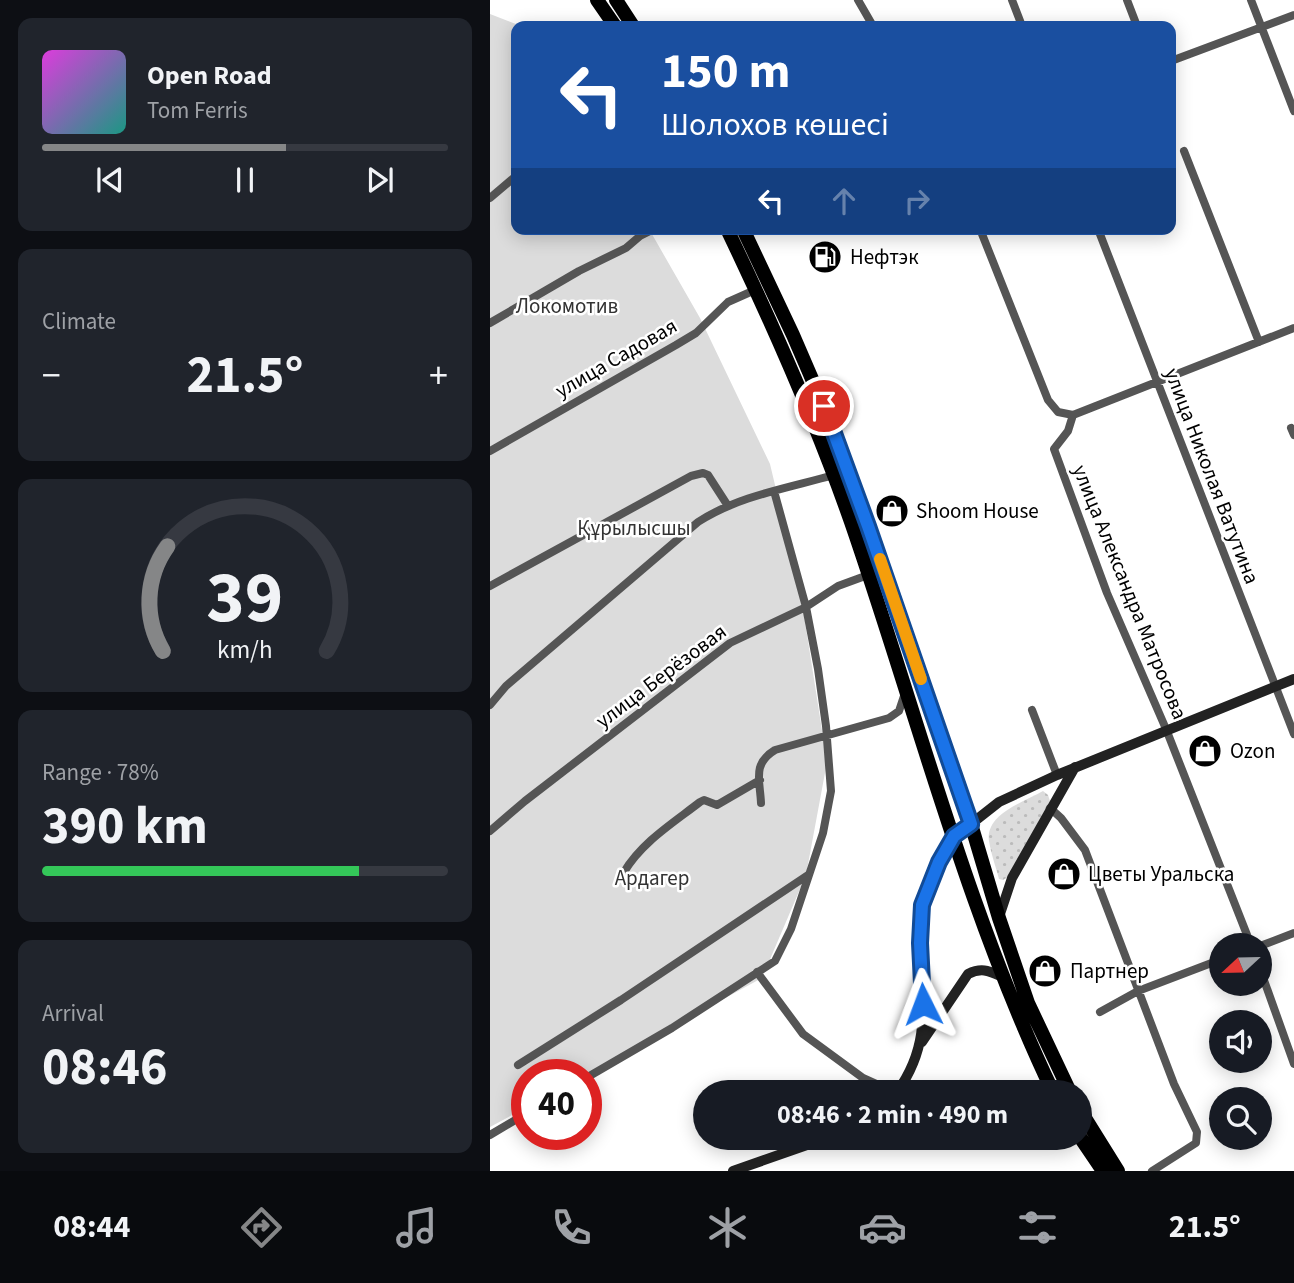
<!DOCTYPE html>
<html lang="en">
<head>
<meta charset="utf-8">
<style>
  :root { --surface:#171b24; --page:#20242c; --text:#f1f3f6; --muted:#9ea1a6; --line:#363941; --accent:#858687 }
  body { margin:0; font-family:"Source Sans 3",sans-serif; background:var(--page); color:var(--text); height:100vh; display:flex; flex-direction:column; font-size:26px; white-space:nowrap }
  * { box-sizing:border-box; margin:0 }
  p { font-size:23px; color:var(--muted) }
  .icon { flex:none; width:38px; height:38px; fill:none; stroke:currentColor; stroke-width:2; stroke-linecap:round; stroke-linejoin:round }
  .map { position:relative; flex:1; overflow:hidden }
  .details { display:flex; flex-direction:column; gap:18px; padding:18px; background:#0d0f14; width:490px }
  .details>* { flex:none }
  .banner { position:absolute; left:21px; top:21px; width:665px; height:214px; border-radius:14px; box-shadow:0 4px 18px #0003; background:#1a4fa0; color:#fff; overflow:hidden }
  .needle { width:46px; rotate:248deg }
  .tools { position:absolute; left:719px; top:933px; display:grid; gap:14px }
  .tools a { display:grid; place-items:center; width:63px; height:63px; border-radius:50%; background:var(--surface); box-shadow:0 4px 18px #0003; font-size:35px }
  .speed { position:absolute; left:21px; top:1059px; display:flex; gap:14px; font-size:35px; font-weight:700; text-align:center }
  .speed>* { display:grid; place-content:center; width:91px; height:91px; border-radius:50%; background:var(--surface); box-shadow:0 4px 18px #0003; line-height:1 }
  .speed .limit { border:10px solid #d22; background:#fff; color:#111 }
  .pin { position:absolute; display:grid; place-items:center; width:60px; height:60px; color:#fff; margin:-30px; border:4px solid #fff; border-radius:50%; box-shadow:0 2px 7px #0007 }
  .me { position:absolute; width:77px; margin:-38px; rotate:357deg; stroke-linejoin:round; filter:drop-shadow(0 0 5px #0008) }
  .turn { display:flex; align-items:center; gap:24px; height:147px; padding:0 35px; font-size:32px }
  .turn .icon { width:91px; height:91px; stroke-width:2.5 }
  .turn b { display:block; font-size:49px; line-height:60px }
  .lanes { display:flex; align-items:center; height:66px; padding:0 35px; background:#0003; justify-content:center; gap:35px; direction:ltr }
  .lanes .off { opacity:.35 }
  .big { font-size:52px; font-weight:700; line-height:1.1 }
  .details .widget { flex:1; display:flex; flex-direction:column; justify-content:center; gap:10px; min-width:0; padding:0 24px; border-radius:14px; background:var(--page) }
  .details .dial { align-items:center; gap:0 }
  .dial svg { height:182px; overflow:visible; fill:none; stroke:var(--line); stroke-width:7; stroke-linecap:round; text-anchor:middle }
  .dial text { fill:var(--text); stroke:none }
  .song { display:flex; align-items:center; gap:21px }
  .cover { width:84px; height:84px; border-radius:10px; background:linear-gradient(135deg,hsl(300 70% 55%),hsl(170 70% 35%)) }
  .played { height:7px; border-radius:4px; background:linear-gradient(90deg,var(--accent) 60%,var(--line) 60%) }
  .keys { display:flex; justify-content:space-around; direction:ltr }
  .heat { display:flex; justify-content:space-between; align-items:center; font-size:38px; direction:ltr }
  .charge { height:10px; border-radius:5px; background:linear-gradient(90deg,#34c759 78%,var(--line) 0) }
  .trip { position:absolute; left:203px; top:1080px; width:399px; height:70px; border-radius:35px; background:var(--surface); box-shadow:0 4px 18px #0003; font-weight:700; line-height:70px; text-align:center }
  .menu { display:flex; height:112px; justify-content:space-around; align-items:center; background:#090b0e; color:var(--muted) }
  .menu .icon { width:49px; height:49px }
  .menu .active { color:var(--accent) }
  .menu b { font-size:32px; color:var(--text) }
  main { display:flex; flex:1; min-height:0 }
  .map>svg:first-child { display:block }
  .grass { fill:url(#grass-dots) }
  .garden { fill:#dcdcdc }
  .lines { fill:none; stroke-linecap:round; stroke-linejoin:round }
  .street { stroke:#555; stroke-width:8 }
  .secondary { stroke:#222; stroke-width:10 }
  .highway { stroke:#000; stroke-width:14 }
  .route-casing { stroke:#114b97; stroke-width:18 }
  .route { stroke:#1a73e8; stroke-width:12 }
  .slow { stroke:#f59e0b; stroke-width:12 }
  .labels { text-anchor:middle; stroke-width:5; stroke-linejoin:round; paint-order:stroke }
  .poi-label { font-size:21px; fill:#000; stroke:#fff; text-anchor:start }
  .park-label { font-size:21px; fill:#333; stroke:#fff }
  .street-label { font-size:21px; fill:#000; stroke:#fff }
</style>
</head>
<body>
<main>
<section class="details">
<div class="widget">
<div class="song"><i class="cover"></i><div><b>Open Road</b><p>Tom Ferris</p></div></div>
<div class="played"></div>
<div class="keys"><svg class="icon" aria-label="previous" viewBox="0 0 24 24"><path d="M18 5L8 12l10 7zM5 5v14"/></svg><svg class="icon" aria-label="pause" viewBox="0 0 24 24"><path d="M8 5v14M16 5v14"/></svg><svg class="icon" aria-label="next" viewBox="0 0 24 24"><path d="M6 5l10 7-10 7zM19 5v14"/></svg></div>
</div>
<div class="widget"><p>Climate</p>
<div class="heat"><a>−</a><b class="big">21.5°</b><a>+</a></div>
</div>
<div class="widget dial"><svg viewBox="0 0 100 80">
<path d="M14 69A42 42 0 1 1 86 69"/>
<path d="M14 69A42 42 0 0 1 16 23" stroke="#858687"/>
<text x="50" y="56" font-size="32" font-weight="700">39</text>
<text x="50" y="72" font-size="11">km/h</text>
</svg></div>
<div class="widget"><p>Range · 78%</p><b class="big">390 km</b><div class="charge"></div></div>
<div class="widget"><p>Arrival</p><b class="big">08:46</b></div>
</section>
<div class="map">
<svg width="804" height="1171" viewBox="0 0 804 1171">
  <defs>
    <pattern id="grass-dots" width="8" height="8" patternUnits="userSpaceOnUse" patternTransform="scale(1.75)"><rect width="8" height="8" fill="#dcdcdc"/><path d="M2 2h.1M6 6h.1" fill="none" stroke="#bbb" stroke-width="1.8" stroke-linecap="round"/></pattern>
  </defs>
  <rect width="100%" height="100%" fill="#fff"/>
  <path class="grass" d="M 553,791 L 558,795 L 560,801 L 518,877 L 513,880 L 509,879 C 506,867 501,854 499,841 C 495,814 534,802 553,791 Z"/>
  <path class="garden" d="M 0,14 L 31,26 L 26,26 L 26,229 L 159,229 L 210,318 L 280,464 L 310,590 L 337,762 L 316,875 L 272,978 L 96,1074 L 37,1074 L 37,1107 L 0,1127 Z"/>
  <g class="lines">
    <path class="street" d="M 368,0 L 383,26
      M 522,0 L 532,26
      M 637,0 L 647,26
      M 761,0 L 804,111
      M 681,61 L 804,15
      M 694,151 L 769,342
      M 0,198 L 26,176
      M 490,229 L 558,400 L 568,412 L 583,415
      M 608,229 L 804,734
      M 0,323 L 89,271 L 136,248 L 150,236 L 164,229
      M 583,415 L 578,431 L 564,449 L 617,593 L 676,729 L 761,945
      M 583,415 L 804,328
      M 801,428 L 804,435
      M 0,451 L 186,345 L 206,333 L 238,302 L 265,290
      M 0,586 L 201,476 L 213,473 L 218,475 L 238,506
      M 0,705 L 16,686 L 208,522 C 248,496 298,488 344,475
      M 542,710 L 567,775
      M 271,803 C 270,780 262,764 285,750 L 399,718 L 409,711 L 415,693
      M 560,808 L 571,818 L 595,850 L 684,1084 L 707,1132 L 706,1143 L 662,1171
      M 0,831 L 35,801 L 240,643 L 316,607 L 348,586 L 378,575
      M 134,872 C 152,842 183,823 210,802 L 214,800 L 227,805 L 270,780
      M 770,946 L 804,933
      M 770,969 L 804,1064
      M 267,972 L 313,1034 L 373,1078 L 404,1092
      M 610,1012 L 648,991 L 732,959
      M 28,1065 L 131,1000 L 318,875
      M 96,1078 L 182,1028 L 285,961 L 301,929 L 333,833 L 341,791 L 336,726 L 328,669 L 316,607 L 284,491
      M 0,1135 L 37,1113"/>
    <path class="secondary" d="M 481,824 L 509,802 L 567,775 L 804,679
      M 509,917 L 522,878 L 585,767
      M 432,1042 L 478,974 C 492,967 499,971 513,977
      M 407,1092 C 455,1025 418,974 433,905 C 438,880 451,858 464,837
      M 243,1171 L 337,1138"/>
    <path class="highway" d="M 107,0 L 125,26
      M 126,0 L 143,26
      M 237,229 C 283,325 326,422 361,522 C 427,713 476,910 563,1092
      M 253,229 L 303,335 L 344,430 L 481,824 L 509,918 L 538,1003 L 580,1092
      M 590,1110 L 628,1171
      M 590,1137 L 613,1171"/>
  </g>
  <g class="lines">
    <defs>
      <path id="route" d="M 334,406 L 378,526 L 481,824 L 464,836 L 449,862 L 432,905 L 430,943 L 433,1004"/>
    </defs>
    <use href="#route" class="route-casing"/>
    <use href="#route" class="route"/>
    <path class="slow" d="M 390,559 L 431,679"/>
  </g>
  <defs>
    <symbol id="fuel-disc" viewBox="-11 -11 22 22"><circle r="9.5" fill="#000" stroke="#fff"/><path d="M-5.5-6h7V0h2V4h1.3V-2.5L3-4.5l.8-.8L6-3V5H2.5V1h-1V6h-7ZM-4.2-4.7v3.2H.2V-4.7Z" fill="#fff"/></symbol>
    <symbol id="shop-disc" viewBox="-11 -11 22 22"><circle r="9.5" fill="#000" stroke="#fff"/><path d="M-5-2.5h2.3a2.7 3.5 0 0 1 5.4 0H5L5.5 6h-11ZM-1.5-2.5h3a1.5 2.3 0 0 0-3 0Z" fill="#fff"/></symbol>
  </defs>
  <g fill-rule="evenodd">
    <use href="#fuel-disc" x="316" y="238" width="38" height="38"/>
    <use href="#shop-disc" x="383" y="492" width="38" height="38"/>
    <use href="#shop-disc" x="696" y="732" width="38" height="38"/>
    <use href="#shop-disc" x="555" y="855" width="38" height="38"/>
    <use href="#shop-disc" x="536" y="952" width="38" height="38"/>
  </g>
  <g class="labels">
    <g class="poi-label">
      <text x="360" y="264">Нефтэк</text>
      <text x="426" y="518">Shoom House</text>
      <text x="740" y="758">Ozon</text>
      <text x="598" y="881">Цветы Уральска</text>
      <text x="580" y="978">Партнер</text>
    </g>
    <g class="park-label">
      <text x="77" y="313">Локомотив</text>
      <text x="144" y="535">Құрылысшы</text>
      <text x="162" y="885">Ардагер</text>
    </g>
    <g class="street-label">
      <text transform="translate(126 358) rotate(-30)" y="7">улица Садовая</text>
      <text transform="translate(722 476) rotate(69)" y="7">улица Николая Ватутина</text>
      <text transform="translate(640 592) rotate(68)" y="7">улица Александра Матросова</text>
      <text transform="translate(171 676) rotate(-37)" y="7">улица Берёзовая</text>
    </g>
  </g>
</svg>
<div class="tools">
<a><svg class="needle" viewBox="-14 -14 28 28"><path d="M0-13l5 13h-10z" fill="#e53935"/><path d="M0 13l5-13h-10z" fill="#9ea1a6"/></svg></a>
<a><svg class="icon" aria-label="sound" viewBox="0 0 24 24"><path d="M4 9h4l5-4v14l-5-4H4zM17 9q2 3 0 6"/></svg></a>
<a><svg class="icon" aria-label="search" viewBox="0 0 24 24"><circle cx="10" cy="10" r="6"/><path d="M15 15l6 6"/></svg></a>
</div>
<div class="speed"><div class="limit">40</div></div>
<div class="pin" style="left:334px;top:406px;background:#d93025"><svg class="icon" aria-label="arrive" viewBox="0 0 24 24"><path d="M6 21V4h12l-3 4 3 4H6"/></svg></div>
<svg class="me" style="left:433px;top:1004px" viewBox="-20 -20 40 40"><path d="M0-17L14 15 0 8-14 15z" fill="#1a73e8" stroke="#fff" stroke-width="4"/></svg>
<div class="trip">08:46 · 2 min · 490 m</div>
<div class="banner">
<div class="turn"><svg class="icon" aria-label="left" viewBox="0 0 24 24"><path d="M17 20v-9H6M10 6l-5 5 5 5"/></svg><div><b>150 m</b>Шолохов көшесі</div></div>
<div class="lanes"><svg class="icon" aria-label="left" viewBox="0 0 24 24"><path d="M17 20v-9H6M10 6l-5 5 5 5"/></svg><svg class="icon off" aria-label="ahead" viewBox="0 0 24 24"><path d="M12 20V5M6 11l6-6 6 6"/></svg><svg class="icon off" aria-label="right" viewBox="0 0 24 24"><path d="M7 20v-9h11M14 6l5 5-5 5"/></svg></div>
</div>
</div>
</main>
<nav class="menu">
<b>08:44</b>
<svg class="icon active" aria-label="directions" viewBox="0 0 24 24"><path d="M12 3l9 9-9 9-9-9zM9 14v-3h6M13 9l2 2-2 2"/></svg>
<svg class="icon" aria-label="music" viewBox="0 0 24 24"><path d="M9 18V5l10-2v13"/><circle cx="6" cy="18" r="3"/><circle cx="16" cy="16" r="3"/></svg>
<svg class="icon" aria-label="phone" viewBox="0 0 24 24"><path d="M5 4h4l2 5-3 2q2 4 5 5l2-3 5 2v4C11 20 4 13 5 4z"/></svg>
<svg class="icon" aria-label="climate" viewBox="0 0 24 24"><path d="M12 3v18M4 7l16 10M4 17L20 7"/></svg>
<svg class="icon" aria-label="car" viewBox="0 0 24 24"><path d="M5 17H2v-5l4-1 3-4h7l3 4 3 1v5h-3M9 17h6M6 11h13"/><circle cx="7" cy="17" r="2"/><circle cx="17" cy="17" r="2"/></svg>
<svg class="icon" aria-label="filters" viewBox="0 0 24 24"><path d="M4 7h16M4 17h16"/><circle cx="9" cy="7" r="2"/><circle cx="15" cy="17" r="2"/></svg>
<b>21.5°</b>
</nav>
</body>
</html>
